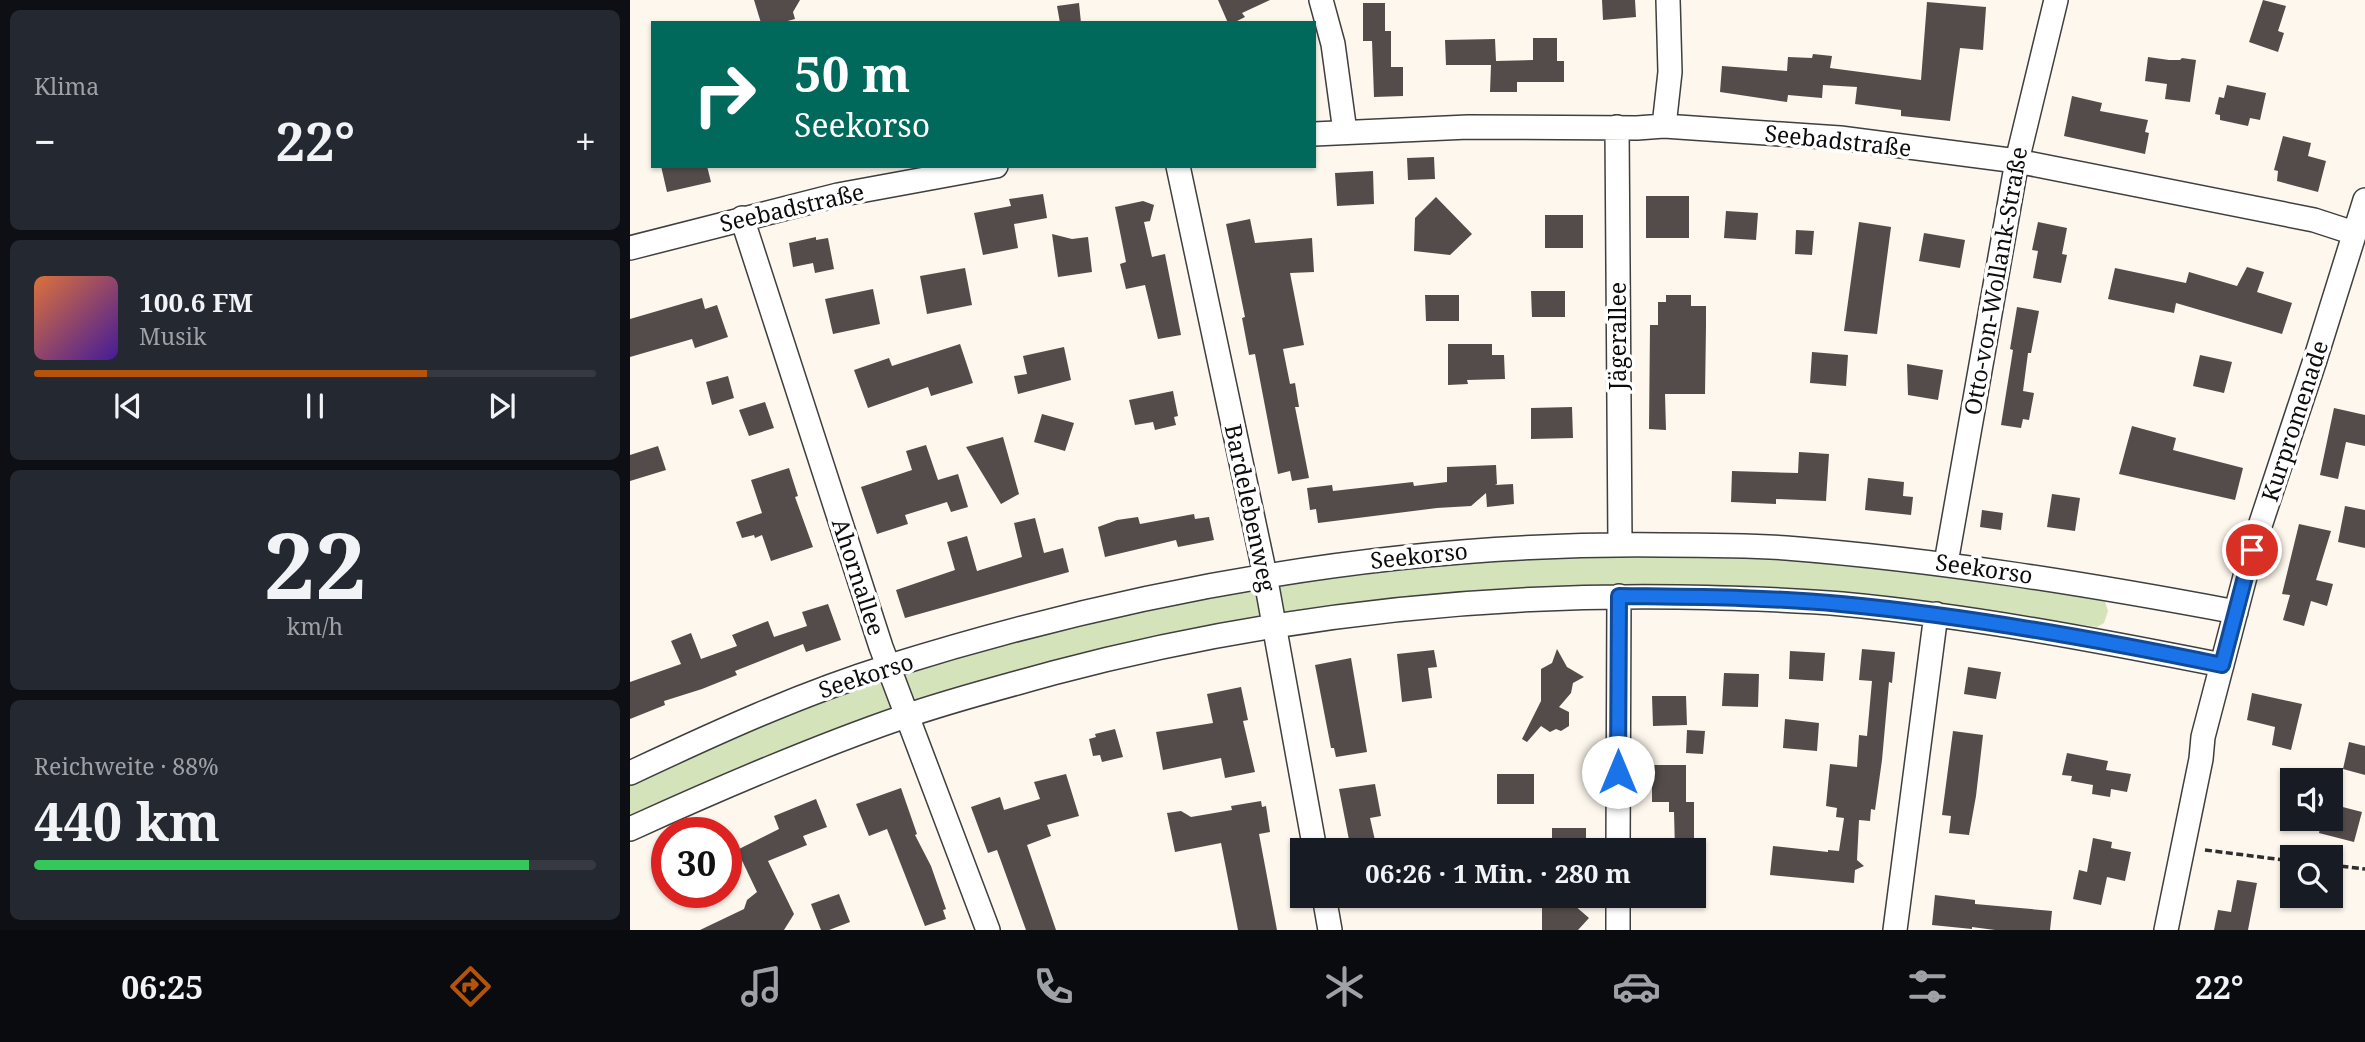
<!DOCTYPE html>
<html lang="de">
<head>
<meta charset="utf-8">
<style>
  :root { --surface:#171b24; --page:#242831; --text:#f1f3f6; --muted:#9ea1a6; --line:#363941; --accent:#b45309 }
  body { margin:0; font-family:"Noto Serif",serif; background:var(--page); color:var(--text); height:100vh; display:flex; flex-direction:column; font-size:26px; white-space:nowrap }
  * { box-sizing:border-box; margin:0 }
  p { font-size:23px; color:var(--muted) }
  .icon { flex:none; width:38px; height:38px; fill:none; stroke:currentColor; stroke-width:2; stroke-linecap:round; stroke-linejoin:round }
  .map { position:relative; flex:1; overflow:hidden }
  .details { display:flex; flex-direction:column; gap:10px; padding:10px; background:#0d0f14; width:630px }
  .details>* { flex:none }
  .guide { position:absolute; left:21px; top:21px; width:665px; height:147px; border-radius:0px; box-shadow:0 2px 5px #0004; background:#00695c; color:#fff; overflow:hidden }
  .tools { position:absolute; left:1650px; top:768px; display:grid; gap:14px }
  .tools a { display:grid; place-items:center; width:63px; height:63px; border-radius:0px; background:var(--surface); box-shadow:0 2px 5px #0004; font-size:35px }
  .speed { position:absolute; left:21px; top:817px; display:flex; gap:14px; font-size:35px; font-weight:700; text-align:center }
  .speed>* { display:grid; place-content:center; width:91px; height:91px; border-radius:50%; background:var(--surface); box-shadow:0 2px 5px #0004; line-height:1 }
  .speed .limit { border:10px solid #d22; background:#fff; color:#111 }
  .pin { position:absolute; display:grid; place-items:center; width:60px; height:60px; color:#fff; margin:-30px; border:4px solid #fff; border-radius:50%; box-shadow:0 2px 7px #0007 }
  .me { position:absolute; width:77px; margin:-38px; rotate:0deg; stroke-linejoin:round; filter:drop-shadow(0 0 5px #0008) }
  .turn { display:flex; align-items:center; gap:24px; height:147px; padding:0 28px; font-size:32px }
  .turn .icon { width:91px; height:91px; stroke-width:2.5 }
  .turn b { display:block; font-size:49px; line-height:60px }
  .big { font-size:52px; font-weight:700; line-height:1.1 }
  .details .widget { flex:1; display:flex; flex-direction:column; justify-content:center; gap:10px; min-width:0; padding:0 24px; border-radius:10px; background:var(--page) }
  .details .dial { align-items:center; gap:0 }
  .dial b { font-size:91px; line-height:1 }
  .song { display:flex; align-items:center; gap:21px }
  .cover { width:84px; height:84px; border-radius:10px; background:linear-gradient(135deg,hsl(20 70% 55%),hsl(260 70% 35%)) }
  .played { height:7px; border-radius:4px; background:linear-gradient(90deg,var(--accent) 70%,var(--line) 70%) }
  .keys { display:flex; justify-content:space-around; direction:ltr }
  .heat { display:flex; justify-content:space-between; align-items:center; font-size:38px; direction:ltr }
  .charge { height:10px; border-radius:5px; background:linear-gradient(90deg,#34c759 88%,var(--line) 0) }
  .trip { position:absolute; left:660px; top:838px; width:416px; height:70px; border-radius:0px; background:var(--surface); box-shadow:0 2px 5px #0004; font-weight:700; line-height:70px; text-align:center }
  .dock { display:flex; height:112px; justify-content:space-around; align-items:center; background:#090b0e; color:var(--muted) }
  .dock .icon { width:49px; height:49px }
  .dock .on { color:var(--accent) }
  .dock b { font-size:32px; color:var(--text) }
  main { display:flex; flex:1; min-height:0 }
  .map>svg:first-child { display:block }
  .green { fill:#d5e3bb }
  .building { fill:#534c4a }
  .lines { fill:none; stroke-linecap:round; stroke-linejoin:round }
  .minor-casing { stroke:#3f3f3f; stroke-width:26 }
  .path { stroke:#2e2e2e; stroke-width:3.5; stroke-dasharray:7 3.5; stroke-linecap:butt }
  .minor { stroke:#fff; stroke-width:23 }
  .route-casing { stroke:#114b97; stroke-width:18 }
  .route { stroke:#1a73e8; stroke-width:12 }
  .labels { text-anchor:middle; stroke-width:7; stroke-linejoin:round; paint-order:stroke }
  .street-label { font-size:23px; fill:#0c0c0c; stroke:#fff }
</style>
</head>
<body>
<main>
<section class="details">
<div class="widget"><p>Klima</p>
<div class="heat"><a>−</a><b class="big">22°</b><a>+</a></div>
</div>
<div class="widget">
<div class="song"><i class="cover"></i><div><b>100.6 FM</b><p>Musik</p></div></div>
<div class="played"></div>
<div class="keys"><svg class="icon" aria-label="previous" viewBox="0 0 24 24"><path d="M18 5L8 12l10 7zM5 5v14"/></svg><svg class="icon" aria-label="pause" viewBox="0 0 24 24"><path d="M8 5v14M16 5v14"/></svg><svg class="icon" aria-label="next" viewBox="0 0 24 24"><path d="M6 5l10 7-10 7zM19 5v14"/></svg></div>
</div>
<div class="widget dial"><b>22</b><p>km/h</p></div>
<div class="widget"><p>Reichweite · 88%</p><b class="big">440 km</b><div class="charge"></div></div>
</section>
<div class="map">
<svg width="1735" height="930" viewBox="0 0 1735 930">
  <rect width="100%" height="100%" fill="#fdf7ed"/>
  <path class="green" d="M 1067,553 L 1249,564 L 1474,598 L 1478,611 L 1474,623 L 1467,627 L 1314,605 L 1237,596 L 657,613 L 650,611 L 646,587 L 650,582 L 873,557 Z
    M 628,587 L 633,614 L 630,618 L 282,702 L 272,677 L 274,673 L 442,624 Z
    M 249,680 L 253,680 L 263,710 L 0,819 L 0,783 L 145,718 Z"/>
  <path class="building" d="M 124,0 L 170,0 L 163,12 L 165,19 L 150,23 L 131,23 Z
    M 588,0 L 640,0 L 612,13 L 615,17 L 603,23 L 598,23 Z
    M 972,0 L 1005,0 L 1006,17 L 973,20 Z
    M 1633,0 L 1656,6 L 1648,31 L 1654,33 L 1648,52 L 1619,42 Z
    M 1297,2 L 1356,7 L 1353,50 L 1330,48 L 1320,121 L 1271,116 L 1271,110 L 1225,104 L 1227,87 L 1193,85 L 1192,98 L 1158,95 L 1157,102 L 1090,92 L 1092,66 L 1157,71 L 1158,57 L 1182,58 L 1183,54 L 1202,56 L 1200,68 L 1291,80 Z
    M 449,3 L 451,23 L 430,23 L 427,6 Z
    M 733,3 L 755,3 L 755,31 L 761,31 L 761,67 L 773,67 L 773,96 L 744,97 L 742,41 L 733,41 Z
    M 903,38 L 927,38 L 927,61 L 934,61 L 934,82 L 887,82 L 887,92 L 860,92 L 861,65 L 816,65 L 815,40 L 865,39 L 866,61 L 903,60 Z
    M 1518,57 L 1539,60 L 1550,60 L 1552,58 L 1566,60 L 1560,102 L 1535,99 L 1537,84 L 1515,81 Z
    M 1597,85 L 1636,93 L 1630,120 L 1620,118 L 1618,126 L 1590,120 L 1590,115 L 1585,114 L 1589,97 L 1594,98 Z
    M 1442,96 L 1472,103 L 1470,111 L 1518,120 L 1515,132 L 1519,133 L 1515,154 L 1434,136 Z
    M 1653,136 L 1681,143 L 1678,156 L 1696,161 L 1688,192 L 1647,181 L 1648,171 L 1644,170 Z
    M 804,157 L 805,179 L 778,180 L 777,158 Z
    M 31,166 L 77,166 L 81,182 L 37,192 Z
    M 743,171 L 744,204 L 707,206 L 705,173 Z
    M 413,194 L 417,218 L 384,224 L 388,248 L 353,255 L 344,213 L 381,206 L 379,199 Z
    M 1016,196 L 1059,196 L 1059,238 L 1016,238 Z
    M 806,197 L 842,234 L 820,255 L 784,251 L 785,218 Z
    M 513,201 L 524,205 L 520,221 L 514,222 L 522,257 L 535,254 L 551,335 L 528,339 L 515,285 L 496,289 L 490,264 L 496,262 L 485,207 Z
    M 1096,211 L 1128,213 L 1126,240 L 1094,238 Z
    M 915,215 L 953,215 L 953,248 L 915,248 Z
    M 620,219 L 625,243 L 682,238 L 684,272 L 660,273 L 674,345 L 653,349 L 660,384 L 665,383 L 669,407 L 665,407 L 679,478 L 662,481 L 660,471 L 648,474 L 625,354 L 619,355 L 612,318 L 615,317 L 596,224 Z
    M 1229,222 L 1261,227 L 1247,334 L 1214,331 Z
    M 1408,222 L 1437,228 L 1432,254 L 1437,255 L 1431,283 L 1403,278 L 1408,251 L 1402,250 Z
    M 1166,230 L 1184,231 L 1182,255 L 1165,254 Z
    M 1294,233 L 1335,240 L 1330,268 L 1289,261 Z
    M 422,234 L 442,239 L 458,237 L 462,272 L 428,277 Z
    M 186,237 L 186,240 L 198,238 L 204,269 L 185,273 L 183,263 L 163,267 L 159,243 Z
    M 1617,267 L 1634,272 L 1627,292 L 1662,303 L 1652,334 L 1546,303 L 1544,313 L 1478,299 L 1485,268 L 1556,283 L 1559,272 L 1607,286 Z
    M 335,268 L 342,305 L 297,314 L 290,276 Z
    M 243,289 L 250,324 L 203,334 L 195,299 Z
    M 901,291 L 935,291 L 935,317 L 902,317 Z
    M 795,295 L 829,295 L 829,321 L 796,321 Z
    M 1036,295 L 1061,295 L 1061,306 L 1076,306 L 1076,326 L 1075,394 L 1035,394 L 1036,430 L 1019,429 L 1020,325 L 1028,325 L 1028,302 L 1036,302 Z
    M 72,298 L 75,309 L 87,305 L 98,337 L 65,348 L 62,339 L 0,357 L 0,319 Z
    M 1387,307 L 1409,311 L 1401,353 L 1398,353 L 1393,391 L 1404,393 L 1399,420 L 1393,419 L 1391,428 L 1371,425 L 1383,350 L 1380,349 Z
    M 330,344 L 343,383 L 301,396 L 298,387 L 238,408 L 224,370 L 259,358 L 262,366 Z
    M 818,344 L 862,344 L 862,355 L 874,355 L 875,379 L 837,380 L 838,384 L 818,385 Z
    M 434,347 L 441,380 L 388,394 L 384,376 L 397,374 L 393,356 Z
    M 1182,352 L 1218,355 L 1216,386 L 1180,383 Z
    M 1570,355 L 1602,362 L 1594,393 L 1563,386 Z
    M 1277,364 L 1313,370 L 1308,400 L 1278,395 Z
    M 98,376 L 104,398 L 82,405 L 76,382 Z
    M 543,391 L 548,416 L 544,417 L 546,425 L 525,430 L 523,422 L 505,425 L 499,400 Z
    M 135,402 L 144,428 L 119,436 L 109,410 Z
    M 942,407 L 943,438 L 901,439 L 901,408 Z
    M 1704,408 L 1735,415 L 1735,446 L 1716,442 L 1708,479 L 1690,475 Z
    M 412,414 L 444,423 L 435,451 L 404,442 Z
    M 1502,426 L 1546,438 L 1543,450 L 1613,468 L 1605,500 L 1489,474 Z
    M 373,437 L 389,494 L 371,504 L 336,447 Z
    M 296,445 L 308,480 L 328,474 L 338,507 L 321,512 L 317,502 L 275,515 L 278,524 L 247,534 L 231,487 L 282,470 L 276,451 Z
    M 28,446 L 36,470 L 0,481 L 0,455 Z
    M 1169,452 L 1199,454 L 1196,501 L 1146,499 L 1146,504 L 1101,502 L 1102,471 L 1168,473 Z
    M 866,465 L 867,484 L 865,485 L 883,484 L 884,504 L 857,507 L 856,493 L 841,506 L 807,508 L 688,523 L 686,509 L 680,510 L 677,488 L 702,485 L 703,491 L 783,482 L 784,486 L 817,482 L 817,467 Z
    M 159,468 L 168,496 L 165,497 L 183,547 L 141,561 L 132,535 L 125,538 L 124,535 L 112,538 L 106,522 L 132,513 L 121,480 Z
    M 1238,478 L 1274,482 L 1273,496 L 1283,497 L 1281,515 L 1235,510 Z
    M 1422,494 L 1450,498 L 1445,531 L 1417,527 Z
    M 1715,506 L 1735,510 L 1735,548 L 1708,542 Z
    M 1352,510 L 1373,513 L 1371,530 L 1350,527 Z
    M 564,514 L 565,519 L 579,517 L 584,540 L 548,547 L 546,540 L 475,557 L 468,527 L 487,520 L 508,517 L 510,524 Z
    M 405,518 L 414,553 L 433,548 L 439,572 L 275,618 L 266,590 L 325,570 L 317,542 L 337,536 L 347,571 L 392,557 L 384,523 Z
    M 1669,524 L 1701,531 L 1686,580 L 1703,584 L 1697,606 L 1681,601 L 1674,626 L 1653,620 L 1660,595 L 1652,594 Z
    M 198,604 L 211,640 L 176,652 L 173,644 L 105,671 L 107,675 L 72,689 L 34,701 L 35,705 L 0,719 L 0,682 L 51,664 L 41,641 L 61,633 L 71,659 L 107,646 L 102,635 L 138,621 L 144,637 L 177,626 L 172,612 Z
    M 927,649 L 937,667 L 954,677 L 943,683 L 941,693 L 929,707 L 939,712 L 939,726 L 931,731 L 926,729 L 920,732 L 911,726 L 897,742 L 892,739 L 911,701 L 911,669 L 922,663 Z
    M 1232,649 L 1265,652 L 1262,683 L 1259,682 L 1252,760 L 1245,810 L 1241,809 L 1240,821 L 1229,820 L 1227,860 L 1234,866 L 1225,870 L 1224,883 L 1140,875 L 1143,846 L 1198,852 L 1198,850 L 1209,851 L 1214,818 L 1206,817 L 1207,808 L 1196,806 L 1200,764 L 1227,767 L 1229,735 L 1237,736 L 1242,681 L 1229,680 Z
    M 804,650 L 807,667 L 798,668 L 802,698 L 772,702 L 767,654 Z
    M 1160,651 L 1195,653 L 1193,681 L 1159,679 Z
    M 721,658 L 737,752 L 706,757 L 704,748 L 701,748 L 685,665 Z
    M 1338,667 L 1371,672 L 1366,699 L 1334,694 Z
    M 1094,673 L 1129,674 L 1128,707 L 1092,706 Z
    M 611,687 L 618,720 L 613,721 L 625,772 L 595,778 L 591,758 L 533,770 L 526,732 L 583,723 L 577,694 Z
    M 1622,693 L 1672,704 L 1661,750 L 1642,745 L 1645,727 L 1617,720 Z
    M 1022,696 L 1056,696 L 1057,725 L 1023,726 Z
    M 1155,719 L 1189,723 L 1187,751 L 1153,748 Z
    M 485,729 L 493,757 L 472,762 L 470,755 L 463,756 L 459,739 L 466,737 L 465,734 Z
    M 1057,730 L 1075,731 L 1073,754 L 1056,753 Z
    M 1323,731 L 1353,735 L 1346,796 L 1339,835 L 1319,833 L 1321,816 L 1312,815 Z
    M 1719,742 L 1735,746 L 1735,775 L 1713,769 Z
    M 1437,753 L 1478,761 L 1476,770 L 1501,774 L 1497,792 L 1481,789 L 1480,797 L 1462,794 L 1463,785 L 1441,781 L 1442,776 L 1432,775 Z
    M 1022,765 L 1056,765 L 1056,802 L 1064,802 L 1064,850 L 1045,850 L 1044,812 L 1039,812 L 1039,802 L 1022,802 Z
    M 436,774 L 449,816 L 417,825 L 421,836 L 397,845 L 426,930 L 396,930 L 367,850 L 358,853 L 341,807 L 370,797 L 374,810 L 410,799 L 404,782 Z
    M 867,774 L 904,774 L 904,804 L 867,804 Z
    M 745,784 L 751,816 L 740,818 L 746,845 L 721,850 L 709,789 Z
    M 271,788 L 287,834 L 285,835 L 301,866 L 316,909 L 313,910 L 316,919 L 295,926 L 257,829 L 239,836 L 226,804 Z
    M 186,799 L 197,827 L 173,836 L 177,845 L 138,861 L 164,914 L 154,930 L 70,930 L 114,909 L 117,900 L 127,892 L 107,850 L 149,829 L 144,816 Z
    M 631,801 L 632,807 L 636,806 L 640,832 L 629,834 L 647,930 L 608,930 L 591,843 L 545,852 L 537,813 L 551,811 L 561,817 L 602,810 L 601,806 Z
    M 1701,804 L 1732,812 L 1724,842 L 1689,833 L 1692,819 L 1701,819 Z
    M 922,828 L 956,828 L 956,850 L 922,850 Z
    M 1463,838 L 1482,842 L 1481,848 L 1501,852 L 1495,881 L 1477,877 L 1471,905 L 1443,899 L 1449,870 L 1457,872 Z
    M 1607,880 L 1627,883 L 1618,930 L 1584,930 L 1588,910 L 1601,912 Z
    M 209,894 L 220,922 L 199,930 L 191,930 L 181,904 Z
    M 1305,895 L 1345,900 L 1345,904 L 1422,911 L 1420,930 L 1365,930 L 1342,927 L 1342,929 L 1302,925 Z
    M 912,905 L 944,905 L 959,918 L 948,930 L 912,930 Z"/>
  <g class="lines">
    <defs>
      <path id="minor" d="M 691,0 L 703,44 L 715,132
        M 1034,126 L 1040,72 L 1038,0
        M 987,127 L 990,544
        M 684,134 L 838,127 L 1007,128 L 1034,126 L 1210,138 L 1387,161 L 1684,220 L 1724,233
        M 548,166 L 635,575 L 685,850
        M 112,218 L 251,647 L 358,930
        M 0,248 L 208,195 L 366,166
        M 1316,563 L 1387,161 L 1426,0
        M 0,773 C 85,733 170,694 260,666 C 510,588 770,542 1032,545 C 1074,545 1115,545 1156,548 C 1308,560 1457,584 1606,612
        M 0,829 C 90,788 180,749 273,717 C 322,700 373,687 423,673 C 627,619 836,594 1048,597 C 1102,598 1157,599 1212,604 C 1340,616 1466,640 1592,665
        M 988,850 L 989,596
        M 694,896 L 700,930
        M 988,930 L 988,896
        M 1265,930 L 1306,614
        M 1536,930 L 1571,759 L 1573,737 L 1622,550 L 1685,360 L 1735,200"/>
    </defs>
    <use href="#minor" class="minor-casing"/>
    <path class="path" d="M 1575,850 L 1662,861
      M 1701,865 L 1735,869"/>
    <use href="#minor" class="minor"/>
  </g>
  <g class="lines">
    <defs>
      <path id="route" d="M 988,772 L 989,596 C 1063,597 1137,597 1211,604 C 1339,616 1466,639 1592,665 L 1622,550"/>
    </defs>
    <use href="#route" class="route-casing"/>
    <use href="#route" class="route"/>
  </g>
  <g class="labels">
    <g class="street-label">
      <text transform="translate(1208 141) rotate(6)" y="8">Seebadstraße</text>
      <text transform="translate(162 208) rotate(-13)" y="8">Seebadstraße</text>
      <text transform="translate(1366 281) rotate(-80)" y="8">Otto-von-Wollank-Straße</text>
      <text transform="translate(988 336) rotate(-90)" y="8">Jägerallee</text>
      <text transform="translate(1665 421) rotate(-72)" y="8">Kurpromenade</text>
      <text transform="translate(620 508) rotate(78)" y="8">Bardelebenweg</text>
      <text transform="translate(789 556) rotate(-6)" y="8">Seekorso</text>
      <text transform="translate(1354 569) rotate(8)" y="8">Seekorso</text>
      <text transform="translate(228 577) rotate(72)" y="8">Ahornallee</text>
      <text transform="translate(236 676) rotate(-18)" y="8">Seekorso</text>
    </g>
  </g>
</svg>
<div class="tools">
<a><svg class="icon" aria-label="sound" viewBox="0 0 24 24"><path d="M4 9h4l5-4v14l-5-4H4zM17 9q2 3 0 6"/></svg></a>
<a><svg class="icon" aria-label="search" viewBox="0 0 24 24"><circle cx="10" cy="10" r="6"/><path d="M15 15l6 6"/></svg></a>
</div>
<div class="speed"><div class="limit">30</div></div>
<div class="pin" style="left:1622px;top:550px;background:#d93025"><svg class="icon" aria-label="arrive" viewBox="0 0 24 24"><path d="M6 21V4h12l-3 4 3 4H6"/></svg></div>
<svg class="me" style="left:988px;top:772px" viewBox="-20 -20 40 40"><circle r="19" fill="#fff"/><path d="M0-13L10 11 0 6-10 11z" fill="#1a73e8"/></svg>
<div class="trip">06:26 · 1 Min. · 280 m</div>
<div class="guide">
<div class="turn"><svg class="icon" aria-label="right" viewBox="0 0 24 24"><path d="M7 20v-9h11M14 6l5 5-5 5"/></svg><div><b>50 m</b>Seekorso</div></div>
</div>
</div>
</main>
<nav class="dock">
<b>06:25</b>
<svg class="icon on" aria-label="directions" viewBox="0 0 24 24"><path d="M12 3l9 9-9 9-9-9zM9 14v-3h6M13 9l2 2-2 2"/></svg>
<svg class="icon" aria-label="music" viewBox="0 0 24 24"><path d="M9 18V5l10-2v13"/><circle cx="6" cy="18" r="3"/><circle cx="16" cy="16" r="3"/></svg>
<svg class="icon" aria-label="phone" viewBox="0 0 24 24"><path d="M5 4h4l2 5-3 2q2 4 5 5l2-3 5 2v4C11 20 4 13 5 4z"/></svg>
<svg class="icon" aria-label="climate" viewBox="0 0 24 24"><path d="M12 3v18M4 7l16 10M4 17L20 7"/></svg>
<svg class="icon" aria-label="car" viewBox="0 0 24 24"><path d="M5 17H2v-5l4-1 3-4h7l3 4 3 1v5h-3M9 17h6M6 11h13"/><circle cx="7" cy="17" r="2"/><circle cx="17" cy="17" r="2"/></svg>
<svg class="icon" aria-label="filters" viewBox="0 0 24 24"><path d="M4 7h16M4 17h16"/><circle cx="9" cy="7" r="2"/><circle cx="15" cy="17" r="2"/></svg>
<b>22°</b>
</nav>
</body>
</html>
